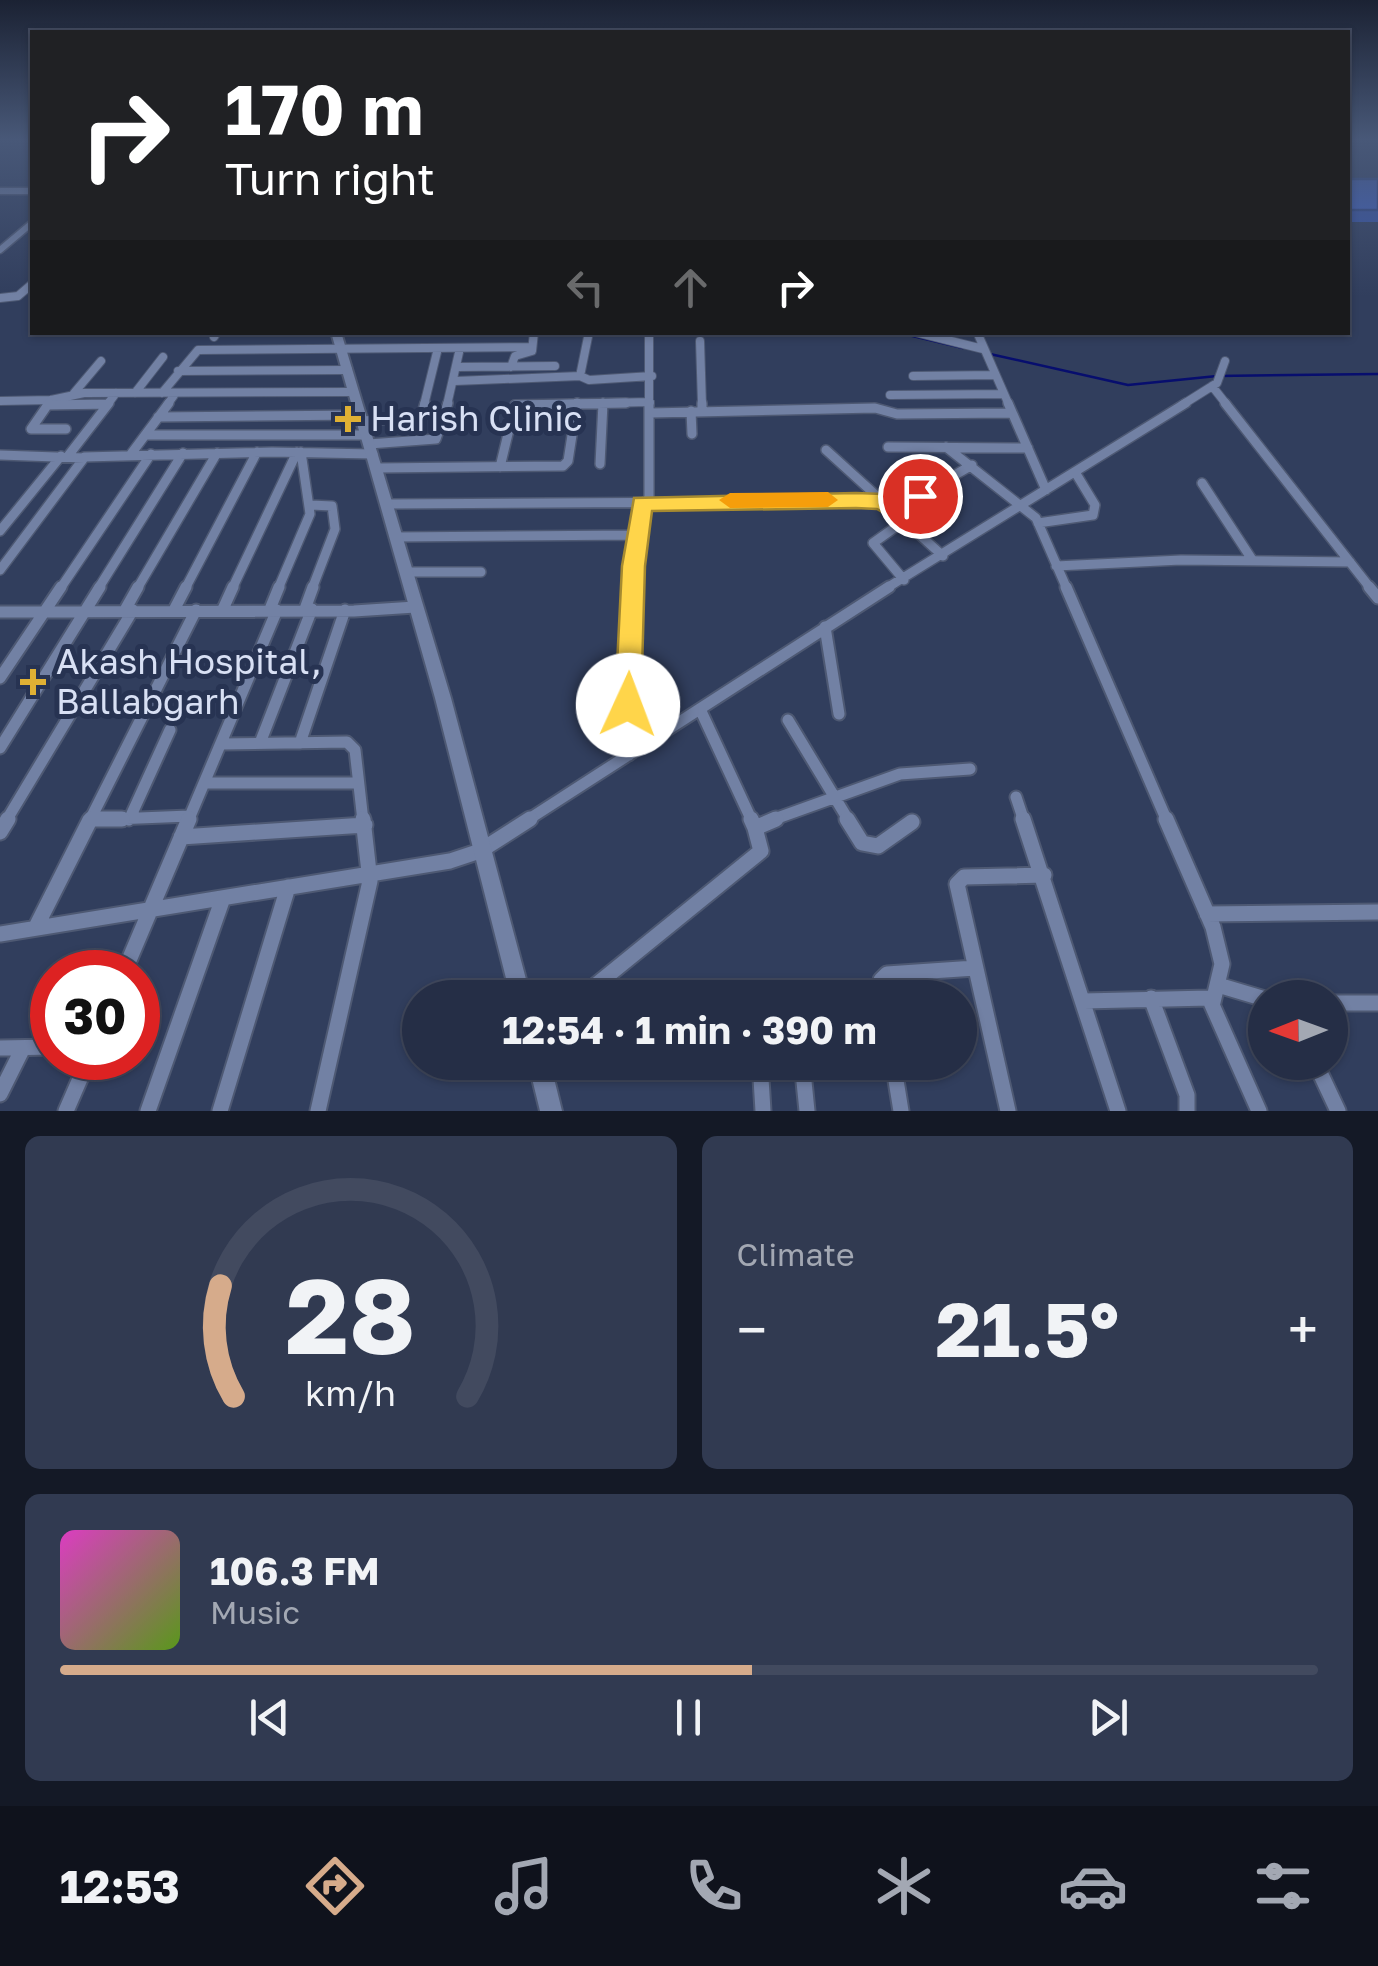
<!DOCTYPE html>
<html lang="en">
<head>
<meta charset="utf-8">
<style>
  :root { --surface:#252e46; --page:#313a51; --text:#f1f3f6; --muted:#a3a8b3; --line:#424a5f; --accent:#d6ab8b }
  body { margin:0; font-family:"Golos Text",sans-serif; background:var(--page); color:var(--text); height:100vh; display:flex; flex-direction:column; font-size:38px; white-space:nowrap }
  * { box-sizing:border-box; margin:0 }
  p { font-size:32px; color:var(--muted) }
  .icon { flex:none; width:55px; height:55px; fill:none; stroke:currentColor; stroke-width:2; stroke-linecap:round; stroke-linejoin:round }
  .map { position:relative; height:1111px; overflow:hidden }
  .details { display:flex; flex-direction:column; gap:25px; padding:25px; background:#141926; flex:1 }
  .details>* { flex:none }
  .top-card { position:absolute; left:30px; top:30px; width:1320px; height:305px; border-radius:0px; box-shadow:0 2px 8px #0004,0 0 0 2px var(--line); background:#202124; color:#fff; overflow:hidden }
  .needle { width:65px; rotate:269deg }
  .tools { position:absolute; left:1248px; top:980px; display:grid; gap:20px }
  .tools a { display:grid; place-items:center; width:100px; height:100px; border-radius:50%; background:var(--surface); box-shadow:0 2px 8px #0004,0 0 0 2px var(--line); font-size:50px }
  .speed { position:absolute; left:30px; top:950px; display:flex; gap:20px; font-size:50px; font-weight:700; text-align:center }
  .speed>* { display:grid; place-content:center; width:130px; height:130px; border-radius:50%; background:var(--surface); box-shadow:0 2px 8px #0004,0 0 0 2px var(--line); line-height:1 }
  .speed .limit { border:15px solid #d22; background:#fff; color:#111 }
  .pin { position:absolute; display:grid; place-items:center; width:85px; height:85px; color:#fff; margin:-42px; border:5px solid #fff; border-radius:50%; box-shadow:0 2px 10px #0007 }
  .me { position:absolute; width:110px; margin:-55px; rotate:2deg; stroke-linejoin:round; filter:drop-shadow(0 0 8px #0008) }
  .turn { display:flex; align-items:center; gap:35px; height:210px; padding:0 30px; font-size:45px }
  .turn .icon { width:130px; height:130px; stroke-width:2.5 }
  .turn b { display:block; font-size:70px; line-height:85px }
  .lanes { display:flex; align-items:center; height:95px; padding:0 30px; background:#0003; justify-content:center; gap:50px; direction:ltr }
  .lanes .off { opacity:.35 }
  .big { font-size:75px; font-weight:700; line-height:1.1 }
  .details .widget { flex:1; display:flex; flex-direction:column; justify-content:center; gap:15px; min-width:0; padding:0 35px; border-radius:15px; background:var(--page) }
  .details .dial { align-items:center; gap:0 }
  .dial svg { height:260px; overflow:visible; fill:none; stroke:var(--line); stroke-width:7; stroke-linecap:round; text-anchor:middle }
  .dial text { fill:var(--text); stroke:none }
  .song { display:flex; align-items:center; gap:30px }
  .cover { width:120px; height:120px; border-radius:15px; background:linear-gradient(135deg,hsl(310 70% 55%),hsl(90 70% 35%)) }
  .played { height:10px; border-radius:5px; background:linear-gradient(90deg,var(--accent) 55%,var(--line) 55%) }
  .keys { display:flex; justify-content:space-around; direction:ltr }
  .heat { display:flex; justify-content:space-between; align-items:center; font-size:55px; direction:ltr }
  .details .tiles { flex:1; display:grid; gap:25px; grid-template-columns:1fr 1fr }
  .widget:last-child { grid-column:span 2 }
  .trip { position:absolute; left:402px; top:980px; width:575px; height:100px; border-radius:50px; background:var(--surface); box-shadow:0 2px 8px #0004,0 0 0 2px var(--line); font-weight:700; line-height:100px; text-align:center }
  .tab-bar { display:flex; height:160px; justify-content:space-around; align-items:center; background:#0f121c; color:var(--muted) }
  .tab-bar .icon { width:70px; height:70px }
  .tab-bar .on { color:var(--accent) }
  .tab-bar b { font-size:45px; color:var(--text) }
  .map>svg:first-child { display:block }
  .lines { fill:none; stroke-linecap:round; stroke-linejoin:round }
  .stream { stroke:#070e6e; stroke-width:2.5 }
  .street-far4-casing { stroke:#4e5973; stroke-width:9 }
  .street-far3-casing { stroke:#4e5973; stroke-width:10 }
  .street-far2-casing { stroke:#4e5973; stroke-width:12 }
  .street-far1-casing { stroke:#4e5973; stroke-width:15 }
  .street-casing { stroke:#4e5973; stroke-width:19 }
  .secondary-casing { stroke:#4e5973; stroke-width:4 }
  .street-far4 { stroke:#7281a4; stroke-width:6 }
  .street-far3 { stroke:#7281a4; stroke-width:8 }
  .street-far2 { stroke:#7281a4; stroke-width:9 }
  .street-far1 { stroke:#7281a4; stroke-width:11 }
  .street { stroke:#7281a4; stroke-width:15 }
  .secondary { fill:#7281a4; fill-rule:evenodd }
  .wall { fill:#3754a8 }
  .building { fill:#4062c3; stroke:#2d4588; stroke-width:2.5 }
  .route { fill:#ffd54a; stroke:#a68a30; stroke-width:2.5 }
  .slow { fill:#f59e0b }
  .poi-dot { fill:#dfb034; stroke:#273352; stroke-width:4 }
  .labels { text-anchor:middle; stroke-width:10; stroke-linejoin:round; paint-order:stroke }
  .poi-label { font-size:35px; fill:#d8e0f4; stroke:#273352; text-anchor:start }
</style>
</head>
<body>
<div class="map">
<svg width="1378" height="1111" viewBox="0 0 1378 1111">
  <rect width="100%" height="100%" fill="#313e5d"/>
  <g class="lines">
    <path class="stream" d="M 896,332 L 963,348
      M 990,354 L 1128,385 L 1217,376 L 1378,374"/>
    <defs>
      <path id="street-far4" d="M 0,191 L 32,191
        M 0,250 L 32,223"/>
      <path id="street-far3" d="M 0,298 L 18,296 L 32,284
        M 649,332 L 649,405
        M 915,332 L 983,349
        M 977,332 L 1009,405
        M 214,337 L 217,332
        M 700,341 L 702,405
        M 457,367 L 555,366
        M 511,367 L 515,356 L 532,351 L 534,332
        M 178,371 L 348,370
        M 580,376 L 589,380 L 652,376
        M 913,376 L 995,375
        M 455,381 L 580,376 L 589,332
        M 1212,386 L 1227,405
        M 74,393 L 101,361
        M 135,393 L 163,357
        M 162,393 L 198,350 L 531,347
        M 890,395 L 1004,394
        M 0,401 L 51,400 L 84,393 L 354,392
        M 47,405 L 108,404
        M 48,405 L 51,400
        M 107,405 L 116,393
        M 167,405 L 175,394
        M 424,405 L 438,348
        M 447,405 L 460,348
        M 515,405 L 650,402
        M 1182,405 L 1217,383 L 1225,361"/>
      <path id="street-far2" d="M 49,403 L 31,429 L 66,429
        M 702,403 L 702,410
        M 1008,403 L 1046,490
        M 1225,403 L 1371,589
        M 47,405 L 108,404
        M 691,411 L 692,434
        M 650,413 L 875,408 L 897,414 L 1012,413
        M 158,417 L 361,415
        M 363,421 L 421,417 L 425,403
        M 145,435 L 367,435
        M 369,444 L 436,439 L 448,403
        M 888,447 L 1028,448
        M 946,447 L 1036,518 L 1067,589
        M 826,450 L 943,556
        M 131,454 L 169,403
        M 0,455 L 84,458 L 0,570
        M 68,456 L 109,403
        M 84,457 L 272,452 L 373,454
        M 600,464 L 603,403
        M 500,467 L 515,405 L 626,403
        M 378,468 L 563,466 L 568,461 L 577,403
        M 1202,483 L 1253,561
        M 389,504 L 883,501
        M 311,505 L 332,506 L 335,529 L 312,589
        M 893,511 L 972,465
        M 904,521 L 873,543 L 904,580
        M 1038,523 L 1093,515 L 1095,505 L 1075,472
        M 0,531 L 61,456
        M 396,537 L 636,535
        M 1056,566 L 1181,560 L 1350,562
        M 407,572 L 481,572
        M 60,589 L 151,454
        M 98,589 L 183,453
        M 137,589 L 217,453
        M 185,589 L 257,452
        M 232,589 L 297,452
        M 278,589 L 310,514 L 301,452
        M 633,589 L 639,508 L 649,498 L 649,403
        M 885,589 L 1186,403"/>
      <path id="street-far1" d="M 1066,587 L 1167,821
        M 1369,587 L 1378,598
        M 223,609 L 233,587
        M 270,609 L 279,587
        M 305,609 L 313,587
        M 125,610 L 138,587
        M 174,610 L 186,587
        M 0,612 L 354,611 L 415,607
        M 825,627 L 839,714
        M 0,678 L 61,587
        M 700,709 L 752,821
        M 788,720 L 849,821
        M 260,743 L 312,609
        M 300,743 L 345,610
        M 222,744 L 347,742 L 355,750 L 363,821
        M 0,748 L 100,587
        M 629,755 L 633,587
        M 205,783 L 357,783
        M 1016,797 L 1024,821
        M 189,816 L 90,820 L 196,610
        M 129,820 L 170,730
        M 6,821 L 133,610
        M 188,821 L 277,610
        M 526,821 L 889,587
        M 769,821 L 900,774 L 970,769"/>
      <path id="street" d="M 91,819 L 122,819
        M 751,819 L 755,828
        M 847,819 L 862,843 L 878,846 L 912,822
        M 1023,819 L 1118,1111
        M 1166,819 L 1213,927 L 1222,964 L 1213,1002
        M 0,832 L 8,819
        M 181,837 L 365,825
        M 1207,914 L 1378,912
        M 36,927 L 90,820
        M 0,934 L 450,861 L 480,851 L 530,819
        M 124,972 L 189,819
        M 1218,985 L 1265,999
        M 580,998 L 761,851 L 755,828 L 776,819
        M 883,998 L 881,980 L 887,974 L 975,968
        M 1151,998 L 1187,1095 L 1187,1111
        M 1084,1001 L 1209,998 L 1259,1111
        M 1330,1003 L 1378,1003
        M 0,1048 L 52,1047
        M 760,1062 L 763,1111
        M 802,1062 L 807,1111
        M 893,1062 L 901,1111
        M 1315,1062 L 1338,1111
        M 0,1094 L 23,1048
        M 66,1111 L 89,1058
        M 148,1111 L 223,898
        M 220,1111 L 288,887
        M 318,1111 L 370,881 L 363,819
        M 1008,1111 L 957,884 L 964,877 L 1044,875"/>
      <path id="secondary" d="M 331,332 L 341,332 L 451,698 L 531,998 L 511,998 L 435,698 Z
        M 528,1062 L 550,1062 L 562,1111 L 540,1111 Z"/>
    </defs>
    <use href="#street-far4" class="street-far4-casing"/>
    <use href="#street-far3" class="street-far3-casing"/>
    <use href="#street-far2" class="street-far2-casing"/>
    <use href="#street-far1" class="street-far1-casing"/>
    <use href="#street" class="street-casing"/>
    <use href="#secondary" class="secondary-casing"/>
    <use href="#street-far4" class="street-far4"/>
    <use href="#street-far3" class="street-far3"/>
    <use href="#street-far2" class="street-far2"/>
    <use href="#street-far1" class="street-far1"/>
    <use href="#street" class="street"/>
    <use href="#secondary" class="secondary"/>
  </g>
  <path class="wall" d="M 1348,179 L 1378,179 L 1378,222 L 1348,222 Z"/>
  <path class="building" d="M 1348,179 L 1378,179 L 1378,210 L 1348,210 Z"/>
  <linearGradient id="sky" x2="0" y2="1"><stop stop-color="#1b2233"/><stop offset="0.47" stop-color="#485878"/><stop offset="1" stop-color="#485878" stop-opacity="0"/></linearGradient>
  <rect width="1378" height="296" fill="url(#sky)"/>
  <path class="route" d="M 920,489 L 927,491 L 930,496 L 927,501 L 894,519 L 877,509 L 856,508 L 652,511 L 645,566 L 641,705 L 637,713 L 628,717 L 619,713 L 615,705 L 622,566 L 634,498 L 856,493 L 883,494 L 895,500 Z"/>
  <path class="slow" d="M 828,492 L 838,500 L 828,507 L 730,508 L 719,500 L 730,493 Z"/>
  <g class="poi-dot">
    <path d="M343 404h10v10h10v10h-10v10h-10v-10h-10v-10h10z"/>
    <path d="M28 667h10v10h10v10h-10v10h-10v-10h-10v-10h10z"/>
  </g>
  <g class="labels">
    <g class="poi-label">
      <text x="370" y="431">Harish Clinic</text>
      <text x="56" y="674">Akash Hospital,<tspan x="56" dy="40">Ballabgarh</tspan></text>
    </g>
  </g>
</svg>
<div class="tools">
<a><svg class="needle" viewBox="-14 -14 28 28"><path d="M0-13l5 13h-10z" fill="#e53935"/><path d="M0 13l5-13h-10z" fill="#a3a8b3"/></svg></a>
</div>
<div class="speed"><div class="limit">30</div></div>
<div class="pin" style="left:920px;top:496px;background:#d93025"><svg class="icon" aria-label="arrive" viewBox="0 0 24 24"><path d="M6 21V4h12l-3 4 3 4H6"/></svg></div>
<svg class="me" style="left:628px;top:705px" viewBox="-20 -20 40 40"><circle r="19" fill="#fff"/><path d="M0-13L10 11 0 6-10 11z" fill="#ffd54a"/></svg>
<div class="trip">12:54 · 1 min · 390 m</div>
<div class="top-card">
<div class="turn"><svg class="icon" aria-label="right" viewBox="0 0 24 24"><path d="M7 20v-9h11M14 6l5 5-5 5"/></svg><div><b>170 m</b>Turn right</div></div>
<div class="lanes"><svg class="icon off" aria-label="left" viewBox="0 0 24 24"><path d="M17 20v-9H6M10 6l-5 5 5 5"/></svg><svg class="icon off" aria-label="ahead" viewBox="0 0 24 24"><path d="M12 20V5M6 11l6-6 6 6"/></svg><svg class="icon" aria-label="right" viewBox="0 0 24 24"><path d="M7 20v-9h11M14 6l5 5-5 5"/></svg></div>
</div>
</div>
<section class="details">
<div class="tiles">
<div class="widget dial"><svg viewBox="0 0 100 80">
<path d="M14 69A42 42 0 1 1 86 69"/>
<path d="M14 69A42 42 0 0 1 10 35" stroke="#d6ab8b"/>
<text x="50" y="56" font-size="32" font-weight="700">28</text>
<text x="50" y="72" font-size="11">km/h</text>
</svg></div>
<div class="widget"><p>Climate</p>
<div class="heat"><a>−</a><b class="big">21.5°</b><a>+</a></div>
</div>
<div class="widget">
<div class="song"><i class="cover"></i><div><b>106.3 FM</b><p>Music</p></div></div>
<div class="played"></div>
<div class="keys"><svg class="icon" aria-label="previous" viewBox="0 0 24 24"><path d="M18 5L8 12l10 7zM5 5v14"/></svg><svg class="icon" aria-label="pause" viewBox="0 0 24 24"><path d="M8 5v14M16 5v14"/></svg><svg class="icon" aria-label="next" viewBox="0 0 24 24"><path d="M6 5l10 7-10 7zM19 5v14"/></svg></div>
</div>
</div>
</section>
<nav class="tab-bar">
<b>12:53</b>
<svg class="icon on" aria-label="directions" viewBox="0 0 24 24"><path d="M12 3l9 9-9 9-9-9zM9 14v-3h6M13 9l2 2-2 2"/></svg>
<svg class="icon" aria-label="music" viewBox="0 0 24 24"><path d="M9 18V5l10-2v13"/><circle cx="6" cy="18" r="3"/><circle cx="16" cy="16" r="3"/></svg>
<svg class="icon" aria-label="phone" viewBox="0 0 24 24"><path d="M5 4h4l2 5-3 2q2 4 5 5l2-3 5 2v4C11 20 4 13 5 4z"/></svg>
<svg class="icon" aria-label="climate" viewBox="0 0 24 24"><path d="M12 3v18M4 7l16 10M4 17L20 7"/></svg>
<svg class="icon" aria-label="car" viewBox="0 0 24 24"><path d="M5 17H2v-5l4-1 3-4h7l3 4 3 1v5h-3M9 17h6M6 11h13"/><circle cx="7" cy="17" r="2"/><circle cx="17" cy="17" r="2"/></svg>
<svg class="icon" aria-label="filters" viewBox="0 0 24 24"><path d="M4 7h16M4 17h16"/><circle cx="9" cy="7" r="2"/><circle cx="15" cy="17" r="2"/></svg>
</nav>
</body>
</html>
